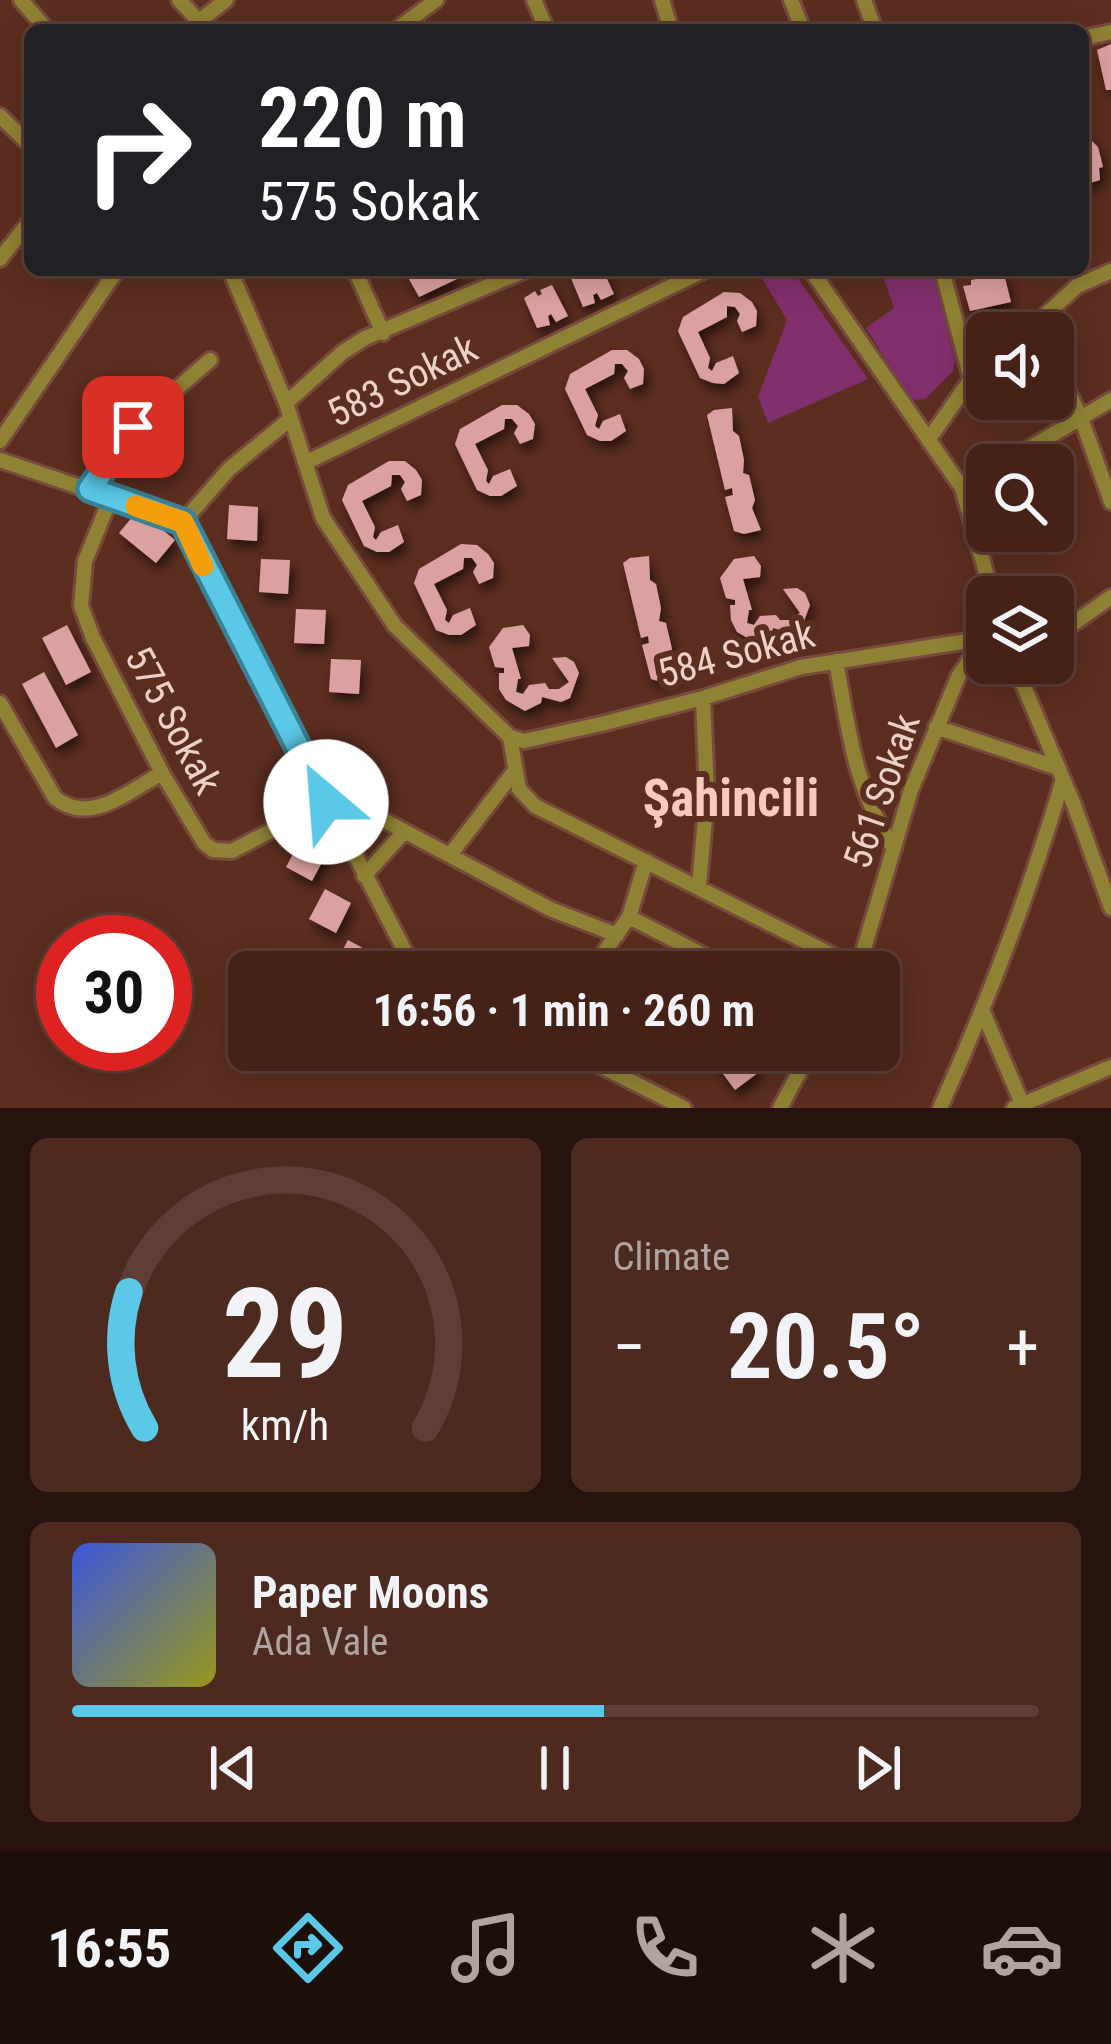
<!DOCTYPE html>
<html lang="en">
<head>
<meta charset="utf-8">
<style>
  :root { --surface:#452217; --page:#4c2a20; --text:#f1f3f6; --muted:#b0a4a1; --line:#5d3f36; --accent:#5ac8e6 }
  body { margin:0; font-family:"Roboto Condensed",sans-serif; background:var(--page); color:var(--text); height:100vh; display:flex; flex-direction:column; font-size:45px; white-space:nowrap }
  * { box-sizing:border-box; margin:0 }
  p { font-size:39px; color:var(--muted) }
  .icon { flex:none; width:66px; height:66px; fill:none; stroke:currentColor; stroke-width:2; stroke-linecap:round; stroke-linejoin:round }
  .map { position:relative; height:1108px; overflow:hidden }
  .drawer { display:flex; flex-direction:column; gap:30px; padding:30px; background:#26130d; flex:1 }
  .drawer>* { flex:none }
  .banner { position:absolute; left:24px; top:24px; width:1065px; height:252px; border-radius:18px; box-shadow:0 6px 30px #0003,0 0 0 3px var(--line); background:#202124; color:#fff; overflow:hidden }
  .fabs { position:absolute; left:966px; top:312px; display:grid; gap:24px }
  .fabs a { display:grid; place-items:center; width:108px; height:108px; border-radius:18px; background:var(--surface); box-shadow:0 6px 30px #0003,0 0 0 3px var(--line); font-size:60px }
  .speed { position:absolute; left:36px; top:915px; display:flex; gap:24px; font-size:60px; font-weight:700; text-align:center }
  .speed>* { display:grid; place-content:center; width:156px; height:156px; border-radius:50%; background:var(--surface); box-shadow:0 6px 30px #0003,0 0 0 3px var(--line); line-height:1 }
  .speed .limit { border:18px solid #d22; background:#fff; color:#111 }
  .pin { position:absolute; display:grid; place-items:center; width:102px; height:102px; color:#fff; margin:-51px; border-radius:24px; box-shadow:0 6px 18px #0006 }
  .me { position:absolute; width:132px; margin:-66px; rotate:333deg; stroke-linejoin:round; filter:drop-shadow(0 0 9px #0008) }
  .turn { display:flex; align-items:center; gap:42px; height:252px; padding:0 36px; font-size:54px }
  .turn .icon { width:156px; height:156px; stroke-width:2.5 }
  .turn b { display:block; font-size:84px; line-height:102px }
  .big { font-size:90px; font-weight:700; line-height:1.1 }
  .drawer .card { flex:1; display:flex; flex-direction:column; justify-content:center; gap:18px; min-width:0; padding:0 42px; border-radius:18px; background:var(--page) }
  .drawer .dial { align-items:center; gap:0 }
  .dial svg { height:312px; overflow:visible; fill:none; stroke:var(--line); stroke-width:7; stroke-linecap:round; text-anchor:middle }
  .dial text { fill:var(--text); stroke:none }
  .song { display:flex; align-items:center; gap:36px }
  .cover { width:144px; height:144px; border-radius:18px; background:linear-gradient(135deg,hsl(230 70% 55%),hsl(60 70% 35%)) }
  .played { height:12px; border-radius:6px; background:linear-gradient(90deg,var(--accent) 55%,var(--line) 55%) }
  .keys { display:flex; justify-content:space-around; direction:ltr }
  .heat { display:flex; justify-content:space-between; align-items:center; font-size:66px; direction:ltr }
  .drawer .tiles { flex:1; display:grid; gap:30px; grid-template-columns:1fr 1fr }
  .card:last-child { grid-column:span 2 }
  .trip { position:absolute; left:228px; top:951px; width:672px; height:120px; border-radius:18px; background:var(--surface); box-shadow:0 6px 30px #0003,0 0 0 3px var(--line); font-weight:700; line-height:120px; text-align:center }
  .menu { display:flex; height:192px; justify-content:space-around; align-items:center; background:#1c0e09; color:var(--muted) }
  .menu .icon { width:84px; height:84px }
  .menu .on { color:var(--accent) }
  .menu b { font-size:54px; color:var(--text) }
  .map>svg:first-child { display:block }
  .green { fill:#802f6c }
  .building { fill:#dba0a0; filter:url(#shadow) }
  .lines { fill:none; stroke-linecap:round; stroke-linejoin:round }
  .street-casing { stroke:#764b3d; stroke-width:20 }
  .street { stroke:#908234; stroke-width:14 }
  .route-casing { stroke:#3a8296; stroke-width:30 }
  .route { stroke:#5ac8e6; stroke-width:21 }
  .slow { stroke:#f59e0b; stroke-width:21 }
  .labels { text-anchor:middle; stroke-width:12; stroke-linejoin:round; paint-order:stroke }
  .street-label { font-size:39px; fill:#edd0c6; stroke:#5c2e1f }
  .district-label { font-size:51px; font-weight:bold; fill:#f9cabb; stroke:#5c2e1f }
</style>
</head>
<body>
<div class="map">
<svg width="1111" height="1108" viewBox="0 0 1111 1108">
  <defs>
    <filter id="shadow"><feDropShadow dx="4" dy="7" stdDeviation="6" flood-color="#0009"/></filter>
  </defs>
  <rect width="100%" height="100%" fill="#5c2e1f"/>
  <path class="green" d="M 757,270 L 792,270 L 868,379 L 768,423 L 758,397 L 787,320 Z
    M 881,270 L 932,270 L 955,360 L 953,371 L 925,399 L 911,400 L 866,328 L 894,308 Z"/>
  <path class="building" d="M 1111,44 L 1111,90 L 1106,90 L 1097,50 Z
    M 1083,132 L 1098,147 L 1103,167 L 1099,168 L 1100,180 L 1083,185 Z
    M 404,270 L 465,270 L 455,274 L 457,279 L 419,297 Z
    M 581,270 L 584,275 L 586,270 L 603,270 L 614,294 L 601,300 L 597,293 L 593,295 L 595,303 L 583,307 L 570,276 Z
    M 1004,274 L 1011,302 L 970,311 L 963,286 L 971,285 L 971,280 Z
    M 552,285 L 568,316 L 556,322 L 551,314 L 548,316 L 550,325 L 537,328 L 524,298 L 535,291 L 538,296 L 542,294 L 540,290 Z
    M 724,292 L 740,293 L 752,302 L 757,311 L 756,326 L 742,332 L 737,321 L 740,314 L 735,307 L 727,306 L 727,317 L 698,332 L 710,358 L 708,368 L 712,371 L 716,363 L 733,356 L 739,373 L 724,384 L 713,383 L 700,378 L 678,331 L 683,317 Z
    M 612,350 L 627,350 L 639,359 L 644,369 L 643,384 L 630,389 L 624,378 L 628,371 L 622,364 L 615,364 L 614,374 L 585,389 L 598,415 L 595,426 L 599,429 L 603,421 L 620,414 L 626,431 L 611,441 L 600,441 L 587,435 L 565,389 L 570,374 Z
    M 502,405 L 517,405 L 529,414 L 535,424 L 533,439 L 520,444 L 514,433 L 518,426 L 512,419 L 505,419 L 504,429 L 475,444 L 488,470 L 486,481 L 489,484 L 493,476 L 510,469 L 517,486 L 501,496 L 490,496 L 477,490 L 455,444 L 460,429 Z
    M 732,408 L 733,431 L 739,436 L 744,460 L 743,473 L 749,475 L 755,500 L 752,508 L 761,530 L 744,534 L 734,531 L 725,497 L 733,495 L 732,488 L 725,490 L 707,415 L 714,410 Z
    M 389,461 L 405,461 L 416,470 L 422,480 L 421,495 L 407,501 L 401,489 L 405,482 L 400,475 L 392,475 L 391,486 L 362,501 L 375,527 L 373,537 L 376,540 L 381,532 L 398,525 L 404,542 L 389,552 L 377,552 L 364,546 L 342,500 L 348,485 Z
    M 229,505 L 258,507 L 257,541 L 227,539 Z
    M 138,510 L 175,540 L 156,563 L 119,533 Z
    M 461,544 L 477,545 L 488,554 L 494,563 L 493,578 L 479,584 L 473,572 L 477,565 L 472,558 L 464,558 L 463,569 L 434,584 L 447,610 L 445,620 L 449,623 L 453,615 L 470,608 L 476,625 L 461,635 L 449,635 L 436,630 L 414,583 L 419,569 Z
    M 649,556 L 650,580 L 656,584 L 661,608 L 659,621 L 666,623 L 672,649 L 669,656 L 677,678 L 661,682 L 651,679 L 642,645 L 649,643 L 648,636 L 641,638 L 623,563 L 630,558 Z
    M 754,556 L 761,566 L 760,577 L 743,579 L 752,610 L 749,610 L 747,623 L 754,625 L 760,616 L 776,615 L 780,620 L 790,620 L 800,613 L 783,589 L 797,588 L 805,593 L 810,605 L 801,629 L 792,633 L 773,628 L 772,635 L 756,643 L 737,632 L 731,620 L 730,605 L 735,605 L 735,600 L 726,598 L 720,578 L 734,559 Z
    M 261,559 L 290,560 L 288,594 L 259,592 Z
    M 296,609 L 326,610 L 324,644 L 294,643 Z
    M 67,625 L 91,672 L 66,685 L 42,638 Z
    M 523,625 L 530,635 L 529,646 L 512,648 L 521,679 L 518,679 L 516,692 L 523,694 L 529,685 L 545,683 L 549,689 L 559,689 L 569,682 L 552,658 L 566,657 L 574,662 L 579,673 L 570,698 L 561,702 L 542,697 L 541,703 L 525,711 L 506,700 L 499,689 L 499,673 L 504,673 L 504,668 L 495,667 L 489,647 L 503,628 Z
    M 331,659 L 361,660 L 359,694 L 329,692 Z
    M 44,672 L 78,735 L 56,748 L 22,684 Z
    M 302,837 L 328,851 L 312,881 L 286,867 Z
    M 325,889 L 351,903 L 336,933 L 309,919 Z
    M 348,940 L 374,954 L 365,972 L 332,970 Z
    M 731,1050 L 743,1050 L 759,1072 L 735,1090 L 715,1063 Z"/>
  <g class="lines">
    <defs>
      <path id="street" d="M 21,0 L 47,30
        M 179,0 L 207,30
        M 534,0 L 547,30
        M 662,0 L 671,30
        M 791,0 L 803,30
        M 864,0 L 875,30
        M 188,30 L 226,0
        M 396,30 L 436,0
        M 1083,38 L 1111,32
        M 0,116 L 30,145
        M 0,259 L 30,221
        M 230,270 L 286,403 L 323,518 L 395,626 L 510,737 L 524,741 L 601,724 L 703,698 L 801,667 L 987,638
        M 355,270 L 383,333
        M 811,270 L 962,488 L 993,597
        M 942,270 L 971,379
        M 1026,333 L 1077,286 L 1111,271
        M 1053,360 L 1081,418 L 1111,502
        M 286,403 L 343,352 L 365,338 L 526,270
        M 929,439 L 971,379 L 987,365
        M 0,441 L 117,270
        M 0,460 L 183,522 L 410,961 L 423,972
        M 305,463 L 705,270
        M 1001,465 L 1111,400
        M 962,488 L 987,473
        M 90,489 L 133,427 L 210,360
        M 111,497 L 85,561 L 81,606 L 93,638 L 162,773 L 204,843 L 213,850 L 232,851 L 326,802
        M 183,522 L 229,469 L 289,420
        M 1053,638 L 1111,597
        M 836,661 C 849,732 854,787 894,849
        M 1014,663 L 1074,805 L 1111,908
        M 0,703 L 55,798 C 90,826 129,791 162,773
        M 936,727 L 1058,768
        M 510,737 L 519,789 L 535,806 L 856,967
        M 318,785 L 550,909 L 617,935
        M 450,855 L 513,773
        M 364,876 L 403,833
        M 699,886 L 707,795 L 703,698
        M 629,917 L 736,972
        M 590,972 L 629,917 L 646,861
        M 854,972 L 862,955 L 911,790 L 959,675 L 985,638
        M 983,1012 L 1024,1108
        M 569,1050 L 684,1108
        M 780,1108 L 811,1050
        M 940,1108 C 988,1001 1030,892 1063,779
        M 1014,1108 L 1111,1067"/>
    </defs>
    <use href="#street" class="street-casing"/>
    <use href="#street" class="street"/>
  </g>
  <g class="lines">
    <defs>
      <path id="route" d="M 133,427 L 90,489 L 183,522 L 326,802"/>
    </defs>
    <use href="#route" class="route-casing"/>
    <use href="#route" class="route"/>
    <path class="slow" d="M 136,506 L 183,522 L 203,566"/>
  </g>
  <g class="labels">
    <g class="street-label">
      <text transform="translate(402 380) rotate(-26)" y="14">583 Sokak</text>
      <text transform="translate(736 653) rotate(-15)" y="14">584 Sokak</text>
      <text transform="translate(174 720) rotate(62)" y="14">575 Sokak</text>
      <text transform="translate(881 791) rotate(-71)" y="14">561 Sokak</text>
    </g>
    <g class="district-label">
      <text x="731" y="816">Şahincili</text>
    </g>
  </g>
</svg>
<div class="fabs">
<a><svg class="icon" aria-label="sound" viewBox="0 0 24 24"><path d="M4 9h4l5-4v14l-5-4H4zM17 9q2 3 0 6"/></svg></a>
<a><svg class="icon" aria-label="search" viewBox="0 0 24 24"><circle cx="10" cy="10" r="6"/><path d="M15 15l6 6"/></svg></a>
<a><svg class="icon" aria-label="layers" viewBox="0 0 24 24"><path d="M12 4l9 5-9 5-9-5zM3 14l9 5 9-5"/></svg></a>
</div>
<div class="speed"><div class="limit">30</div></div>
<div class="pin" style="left:133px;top:427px;background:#d93025"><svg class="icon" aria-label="arrive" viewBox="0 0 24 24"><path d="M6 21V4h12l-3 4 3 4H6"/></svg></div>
<svg class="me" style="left:326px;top:802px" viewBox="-20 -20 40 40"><circle r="19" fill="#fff"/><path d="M0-13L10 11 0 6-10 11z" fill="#5ac8e6"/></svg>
<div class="trip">16:56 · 1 min · 260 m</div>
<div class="banner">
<div class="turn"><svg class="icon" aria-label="right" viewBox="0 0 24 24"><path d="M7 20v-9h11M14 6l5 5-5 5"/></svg><div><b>220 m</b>575 Sokak</div></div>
</div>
</div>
<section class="drawer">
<div class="tiles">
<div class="card dial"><svg viewBox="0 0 100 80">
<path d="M14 69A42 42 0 1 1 86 69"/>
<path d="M14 69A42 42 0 0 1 10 34" stroke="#5ac8e6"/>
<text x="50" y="56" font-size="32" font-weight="700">29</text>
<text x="50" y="72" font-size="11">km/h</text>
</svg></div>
<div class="card"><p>Climate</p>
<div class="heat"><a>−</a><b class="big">20.5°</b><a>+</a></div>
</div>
<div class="card">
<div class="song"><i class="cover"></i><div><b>Paper Moons</b><p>Ada Vale</p></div></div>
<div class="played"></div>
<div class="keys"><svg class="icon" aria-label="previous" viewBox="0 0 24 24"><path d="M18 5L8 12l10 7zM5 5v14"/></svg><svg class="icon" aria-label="pause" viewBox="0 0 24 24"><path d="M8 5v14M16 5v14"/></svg><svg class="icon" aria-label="next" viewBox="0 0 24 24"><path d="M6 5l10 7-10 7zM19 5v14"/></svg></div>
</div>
</div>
</section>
<nav class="menu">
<b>16:55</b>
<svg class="icon on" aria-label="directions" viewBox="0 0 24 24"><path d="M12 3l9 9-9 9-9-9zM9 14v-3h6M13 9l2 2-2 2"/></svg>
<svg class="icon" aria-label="music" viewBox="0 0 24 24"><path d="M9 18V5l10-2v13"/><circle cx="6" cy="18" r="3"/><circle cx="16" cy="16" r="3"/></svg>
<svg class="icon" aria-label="phone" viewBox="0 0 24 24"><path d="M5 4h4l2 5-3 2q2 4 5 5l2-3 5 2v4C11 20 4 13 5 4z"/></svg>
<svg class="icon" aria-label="climate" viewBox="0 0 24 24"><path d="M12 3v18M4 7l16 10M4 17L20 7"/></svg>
<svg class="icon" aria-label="car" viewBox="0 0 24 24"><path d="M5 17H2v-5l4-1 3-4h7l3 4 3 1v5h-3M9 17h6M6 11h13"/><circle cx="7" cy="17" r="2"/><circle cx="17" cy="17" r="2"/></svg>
</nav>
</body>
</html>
